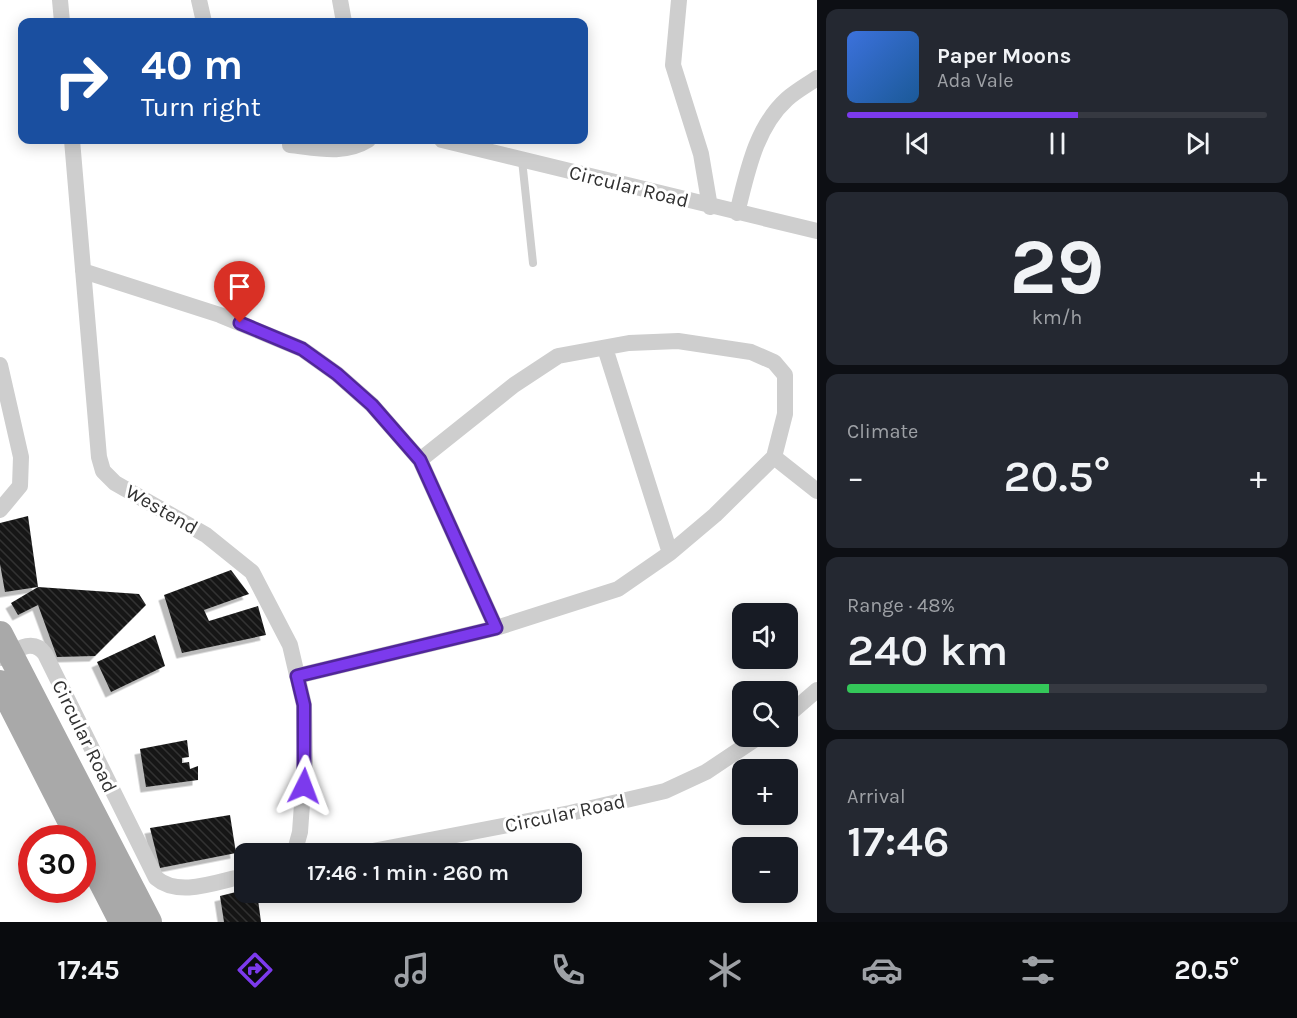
<!DOCTYPE html>
<html lang="en">
<head>
<meta charset="utf-8">
<style>
  :root { --surface:#171b24; --page:#242831; --text:#f1f3f6; --muted:#9ea1a6; --line:#363941; --accent:#7c3aed }
  body { margin:0; font-family:Karla,sans-serif; background:var(--page); color:var(--text); height:100vh; display:flex; flex-direction:column; font-size:22px; white-space:nowrap }
  * { box-sizing:border-box; margin:0 }
  p { font-size:20px; color:var(--muted) }
  .icon { flex:none; width:33px; height:33px; fill:none; stroke:currentColor; stroke-width:2; stroke-linecap:round; stroke-linejoin:round }
  .map { position:relative; flex:1; overflow:hidden }
  .drawer { display:flex; flex-direction:column; gap:9px; padding:9px; background:#0d0f14; width:480px }
  .drawer>* { flex:none }
  .top-card { position:absolute; left:18px; top:18px; width:570px; height:126px; border-radius:12px; box-shadow:0 3px 15px #0003; background:#1a4fa0; color:#fff; overflow:hidden }
  .buttons { position:absolute; left:732px; top:603px; display:grid; gap:12px }
  .buttons a { display:grid; place-items:center; width:66px; height:66px; border-radius:12px; background:var(--surface); box-shadow:0 3px 15px #0003; font-size:30px }
  .speed { position:absolute; left:18px; top:825px; display:flex; gap:12px; font-size:30px; font-weight:700; text-align:center }
  .speed>* { display:grid; place-content:center; width:78px; height:78px; border-radius:50%; background:var(--surface); box-shadow:0 3px 15px #0003; line-height:1 }
  .speed .limit { border:9px solid #d22; background:#fff; color:#111 }
  .pin { position:absolute; display:grid; place-items:center; width:51px; height:51px; color:#fff; margin:-62px -26px; border-radius:50% 50% 50% 0; rotate:-45deg; box-shadow:0 0 6px #0007 }
  .pin .icon { rotate:45deg }
  .me { position:absolute; width:66px; margin:-33px; rotate:3deg; stroke-linejoin:round; filter:drop-shadow(0 0 4px #0008) }
  .turn { display:flex; align-items:center; gap:21px; height:126px; padding:0 24px; font-size:27px }
  .turn .icon { width:78px; height:78px; stroke-width:2.5 }
  .turn b { display:block; font-size:42px; line-height:51px }
  .big { font-size:45px; font-weight:600; line-height:1.1 }
  .drawer .card { flex:1; display:flex; flex-direction:column; justify-content:center; gap:9px; min-width:0; padding:0 21px; border-radius:12px; background:var(--page) }
  .drawer .dial { align-items:center; gap:0 }
  .dial b { font-size:78px; line-height:1 }
  .song { display:flex; align-items:center; gap:18px }
  .cover { width:72px; height:72px; border-radius:9px; background:linear-gradient(135deg,hsl(220 70% 55%),hsl(210 70% 35%)) }
  .played { height:6px; border-radius:3px; background:linear-gradient(90deg,var(--accent) 55%,var(--line) 55%) }
  .keys { display:flex; justify-content:space-around; direction:ltr }
  .heat { display:flex; justify-content:space-between; align-items:center; font-size:33px; direction:ltr }
  .charge { height:9px; border-radius:4px; background:linear-gradient(90deg,#34c759 48%,var(--line) 0) }
  .trip { position:absolute; left:234px; top:843px; width:348px; height:60px; border-radius:12px; background:var(--surface); box-shadow:0 3px 15px #0003; font-weight:600; line-height:60px; text-align:center }
  .tab-bar { display:flex; height:96px; justify-content:space-around; align-items:center; background:#090b0e; color:var(--muted) }
  .tab-bar .icon { width:42px; height:42px }
  .tab-bar .active { color:var(--accent) }
  .tab-bar b { font-size:27px; color:var(--text) }
  main { display:flex; flex:1; min-height:0 }
  .map>svg:first-child { display:block }
  .building { fill:url(#building-back-hatch); filter:url(#shadow) }
  .lines { fill:none; stroke-linecap:round; stroke-linejoin:round }
  .service { stroke:#cecece; stroke-width:8 }
  .minor { stroke:#cecece; stroke-width:16 }
  .primary { stroke:#a9a9a9; stroke-width:26 }
  .route-casing { stroke:#51269a; stroke-width:15 }
  .route { stroke:#7c3aed; stroke-width:10 }
  .labels { text-anchor:middle; stroke-width:6; stroke-linejoin:round; paint-order:stroke }
  .street-label { font-size:20px; fill:#313131; stroke:#fff }
</style>
</head>
<body>
<main>
<div class="map">
<svg width="817" height="922" viewBox="0 0 817 922">
  <defs>
    <pattern id="building-back-hatch" width="6" height="6" patternUnits="userSpaceOnUse" patternTransform="scale(1.5)"><rect width="6" height="6" fill="#181818"/><path d="M-1 5l2 2M0 0l6 6M5-1l2 2" fill="none" stroke="#313131"/></pattern>
    <filter id="shadow"><feDropShadow dx="-5.5" dy="5.5" stdDeviation="0" flood-color="#0004"/></filter>
  </defs>
  <rect width="100%" height="100%" fill="#fff"/>
  <path class="building" d="M 28,516 L 38,587 L 5,592 L 0,564 L 0,523 Z
    M 231,570 L 249,594 L 204,610 L 209,621 L 258,606 L 266,635 L 182,653 L 164,595 Z
    M 38,587 L 139,594 L 146,605 L 95,656 L 57,657 L 38,605 L 18,615 L 11,603 Z
    M 155,635 L 165,666 L 111,692 L 97,662 Z
    M 187,740 L 189,757 L 182,758 L 182,763 L 189,762 L 190,769 L 198,766 L 198,780 L 146,787 L 140,749 Z
    M 230,815 L 236,853 L 160,868 L 150,828 Z
    M 244,890 L 257,892 L 261,922 L 224,922 L 220,896 Z"/>
  <g class="lines">
    <path class="service" d="M 522,160 L 533,263"/>
    <path class="minor" d="M 60,0 L 62,22
      M 199,0 L 204,22
      M 340,0 L 344,22
      M 679,0 L 673,65 L 701,154 L 710,207
      M 72,140 L 99,457 L 103,471 L 115,483 L 206,535 L 252,572 L 290,645 L 304,705 L 305,762 L 300,832 L 294,854
      M 442,140 L 817,231
      M 290,145 C 317,148 344,155 368,140
      M 737,213 C 747,174 755,128 787,99 C 796,91 807,85 817,78
      M 83,271 L 220,315 L 302,349 L 337,374 L 372,405 L 420,460 L 496,628
      M 605,348 L 670,553
      M 0,365 L 21,457 L 20,486 L 0,510
      M 774,457 L 817,491
      M 2,658 C 16,650 33,637 45,654 L 156,878 C 179,898 218,881 244,876
      M 297,676 L 496,628 L 618,589 L 670,553 L 715,515 L 774,457 L 785,414 L 785,375 L 774,362 L 751,352 L 678,341 L 629,343 L 558,356 L 514,385 L 420,460
      M 788,715 L 817,690
      M 357,854 L 570,813 L 665,791 L 706,772 L 760,736"/>
    <path class="primary" d="M 0,634 L 149,922
      M 0,683 L 79,838
      M 82,844 L 122,922"/>
  </g>
  <g class="lines">
    <defs>
      <path id="route" d="M 240,323 L 302,349 L 337,374 L 372,405 L 420,460 L 496,628 L 297,676 L 304,705 L 304,786"/>
    </defs>
    <use href="#route" class="route-casing"/>
    <use href="#route" class="route"/>
  </g>
  <g class="labels">
    <g class="street-label">
      <text transform="translate(629 186) rotate(14)" y="7">Circular Road</text>
      <text transform="translate(162 509) rotate(30)" y="7">Westend</text>
      <text transform="translate(85 736) rotate(64)" y="7">Circular Road</text>
      <text transform="translate(565 813) rotate(-12)" y="7">Circular Road</text>
    </g>
  </g>
</svg>
<div class="buttons">
<a><svg class="icon" aria-label="sound" viewBox="0 0 24 24"><path d="M4 9h4l5-4v14l-5-4H4zM17 9q2 3 0 6"/></svg></a>
<a><svg class="icon" aria-label="search" viewBox="0 0 24 24"><circle cx="10" cy="10" r="6"/><path d="M15 15l6 6"/></svg></a>
<a>+</a>
<a>−</a>
</div>
<div class="speed"><div class="limit">30</div></div>
<div class="pin" style="left:240px;top:323px;background:#d93025"><svg class="icon" aria-label="arrive" viewBox="0 0 24 24"><path d="M6 21V4h12l-3 4 3 4H6"/></svg></div>
<svg class="me" style="left:304px;top:786px" viewBox="-20 -20 40 40"><path d="M0-17L14 15 0 8-14 15z" fill="#7c3aed" stroke="#fff" stroke-width="4"/></svg>
<div class="trip">17:46 · 1 min · 260 m</div>
<div class="top-card">
<div class="turn"><svg class="icon" aria-label="right" viewBox="0 0 24 24"><path d="M7 20v-9h11M14 6l5 5-5 5"/></svg><div><b>40 m</b>Turn right</div></div>
</div>
</div>
<section class="drawer">
<div class="card">
<div class="song"><i class="cover"></i><div><b>Paper Moons</b><p>Ada Vale</p></div></div>
<div class="played"></div>
<div class="keys"><svg class="icon" aria-label="previous" viewBox="0 0 24 24"><path d="M18 5L8 12l10 7zM5 5v14"/></svg><svg class="icon" aria-label="pause" viewBox="0 0 24 24"><path d="M8 5v14M16 5v14"/></svg><svg class="icon" aria-label="next" viewBox="0 0 24 24"><path d="M6 5l10 7-10 7zM19 5v14"/></svg></div>
</div>
<div class="card dial"><b>29</b><p>km/h</p></div>
<div class="card"><p>Climate</p>
<div class="heat"><a>−</a><b class="big">20.5°</b><a>+</a></div>
</div>
<div class="card"><p>Range · 48%</p><b class="big">240 km</b><div class="charge"></div></div>
<div class="card"><p>Arrival</p><b class="big">17:46</b></div>
</section>
</main>
<nav class="tab-bar">
<b>17:45</b>
<svg class="icon active" aria-label="directions" viewBox="0 0 24 24"><path d="M12 3l9 9-9 9-9-9zM9 14v-3h6M13 9l2 2-2 2"/></svg>
<svg class="icon" aria-label="music" viewBox="0 0 24 24"><path d="M9 18V5l10-2v13"/><circle cx="6" cy="18" r="3"/><circle cx="16" cy="16" r="3"/></svg>
<svg class="icon" aria-label="phone" viewBox="0 0 24 24"><path d="M5 4h4l2 5-3 2q2 4 5 5l2-3 5 2v4C11 20 4 13 5 4z"/></svg>
<svg class="icon" aria-label="climate" viewBox="0 0 24 24"><path d="M12 3v18M4 7l16 10M4 17L20 7"/></svg>
<svg class="icon" aria-label="car" viewBox="0 0 24 24"><path d="M5 17H2v-5l4-1 3-4h7l3 4 3 1v5h-3M9 17h6M6 11h13"/><circle cx="7" cy="17" r="2"/><circle cx="17" cy="17" r="2"/></svg>
<svg class="icon" aria-label="filters" viewBox="0 0 24 24"><path d="M4 7h16M4 17h16"/><circle cx="9" cy="7" r="2"/><circle cx="15" cy="17" r="2"/></svg>
<b>20.5°</b>
</nav>
</body>
</html>
